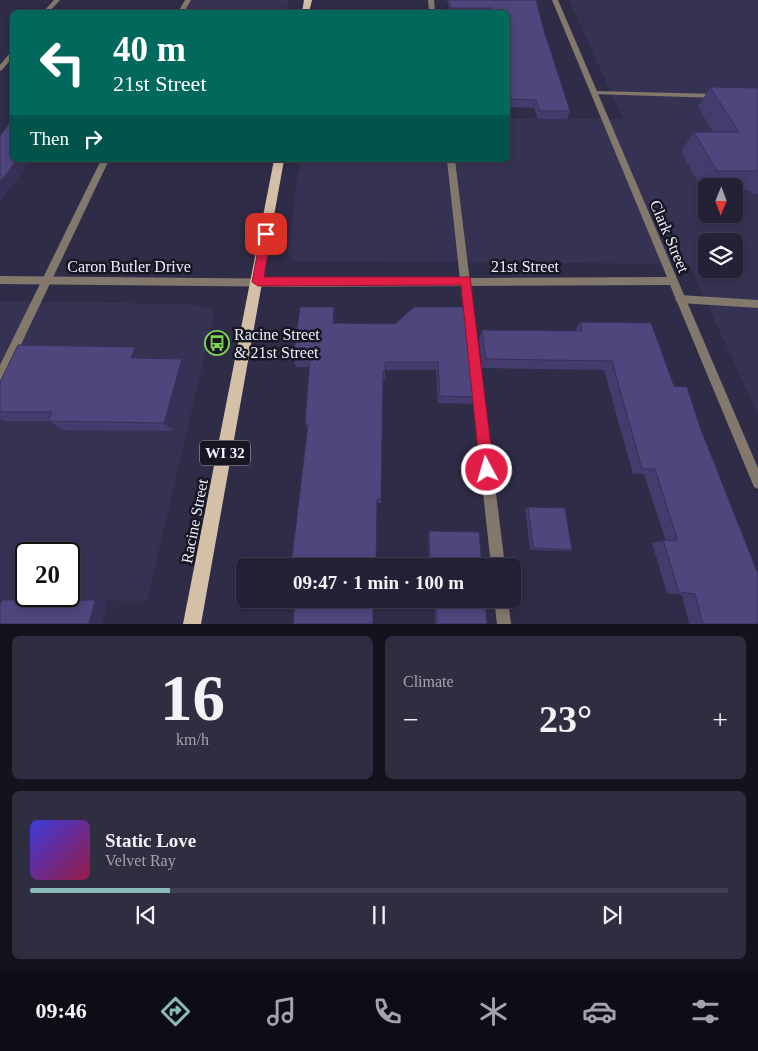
<!DOCTYPE html>
<html lang="en">
<head>
<meta charset="utf-8">
<style>
  :root { --surface:#232135; --page:#2f2e41; --text:#f1f3f6; --muted:#a3a3ad; --line:#403e50; --accent:#8bbbb9 }
  body { margin:0; font-family:"Times New Roman",serif; background:var(--page); color:var(--text); height:100vh; display:flex; flex-direction:column; font-size:19px; white-space:nowrap }
  * { box-sizing:border-box; margin:0 }
  p { font-size:16px; color:var(--muted) }
  .icon { flex:none; width:28px; height:28px; fill:none; stroke:currentColor; stroke-width:2; stroke-linecap:round; stroke-linejoin:round }
  .map { position:relative; height:624px; overflow:hidden }
  .panel { display:flex; flex-direction:column; gap:12px; padding:12px; background:#13121d; flex:1 }
  .panel>* { flex:none }
  .guide { position:absolute; left:10px; top:10px; width:500px; height:152px; border-radius:8px; box-shadow:0 2px 8px #0003,0 0 0 1px var(--line); background:#00695c; color:#fff; overflow:hidden }
  .needle { width:32px; rotate:181deg }
  .buttons { position:absolute; left:698px; top:178px; display:grid; gap:10px }
  .buttons a { display:grid; place-items:center; width:45px; height:45px; border-radius:8px; background:var(--surface); box-shadow:0 2px 8px #0003,0 0 0 1px var(--line); font-size:25px }
  .speed { position:absolute; left:15px; top:542px; display:flex; gap:10px; font-size:25px; font-weight:700; text-align:center }
  .speed>* { display:grid; place-content:center; width:65px; height:65px; border-radius:50%; background:var(--surface); box-shadow:0 2px 8px #0003,0 0 0 1px var(--line); line-height:1 }
  .speed .limit { border:2px solid #111; border-radius:8px; background:#fff; color:#111 }
  .pin { position:absolute; display:grid; place-items:center; width:42px; height:42px; color:#fff; margin:-21px; border-radius:10px; box-shadow:0 2px 8px #0006 }
  .me { position:absolute; width:55px; margin:-28px; rotate:354deg; stroke-linejoin:round; filter:drop-shadow(0 0 4px #0008) }
  .turn { display:flex; align-items:center; gap:18px; height:105px; padding:0 20px; font-size:22px }
  .turn .icon { width:65px; height:65px; stroke-width:2.5 }
  .turn b { display:block; font-size:35px; line-height:42px }
  .then { display:flex; align-items:center; height:48px; padding:0 20px; background:#0003; gap:10px; font-size:19px }
  .big { font-size:38px; font-weight:600; line-height:1.1 }
  .panel .tile { flex:1; display:flex; flex-direction:column; justify-content:center; gap:8px; min-width:0; padding:0 18px; border-radius:8px; background:var(--page) }
  .panel .dial { align-items:center; gap:0 }
  .dial b { font-size:65px; line-height:1 }
  .song { display:flex; align-items:center; gap:15px }
  .cover { width:60px; height:60px; border-radius:8px; background:linear-gradient(135deg,hsl(240 70% 55%),hsl(340 70% 35%)) }
  .played { height:5px; border-radius:2px; background:linear-gradient(90deg,var(--accent) 20%,var(--line) 20%) }
  .keys { display:flex; justify-content:space-around; direction:ltr }
  .heat { display:flex; justify-content:space-between; align-items:center; font-size:28px; direction:ltr }
  .panel .tiles { flex:1; display:grid; gap:12px; grid-template-columns:1fr 1fr }
  .tile:last-child { grid-column:span 2 }
  .trip { position:absolute; left:236px; top:558px; width:285px; height:50px; border-radius:8px; background:var(--surface); box-shadow:0 2px 8px #0003,0 0 0 1px var(--line); font-weight:600; line-height:50px; text-align:center }
  .menu { display:flex; height:80px; justify-content:space-around; align-items:center; background:#0e0d15; color:var(--muted) }
  .menu .icon { width:35px; height:35px }
  .menu .on { color:var(--accent) }
  .menu b { font-size:22px; color:var(--text) }
  .map>svg:first-child { display:block }
  .built { fill:#363254; fill-rule:evenodd }
  .lines { fill:none; stroke-linecap:round; stroke-linejoin:round }
  .service { fill:#82786c; fill-rule:evenodd }
  .minor { fill:#82786c; fill-rule:evenodd }
  .primary { fill:#d4c0a7; fill-rule:evenodd }
  .wall { fill:#433c6c }
  .shaded-wall { fill:#373158 }
  .building { fill:#4e467d; stroke:#373158 }
  .route { fill:#e11d48; stroke:#92132f }
  .labels { text-anchor:middle; stroke-width:5; stroke-linejoin:round; paint-order:stroke }
  .shield { fill:#171623; stroke:#aeadbb; stroke-width:1 }
  .shield-label { font-size:15px; font-weight:bold; fill:#efeefc }
  .street-label { font-size:16px; fill:#efeefc; stroke:#171623 }
  .poi-label { font-size:16px; fill:#efeefc; stroke:#171623; text-anchor:start }
</style>
</head>
<body>
<div class="map">
<svg width="758" height="624" viewBox="0 0 758 624">
  <rect width="100%" height="100%" fill="#2f2c47"/>
  <path class="built" d="M 187,0 L 289,0 L 286,12 L 181,12 Z
    M 569,0 L 758,0 L 758,415 L 689,264 L 302,261 L 293,261 L 287,254 L 300,160 L 508,160 L 508,119 L 623,119 ZM 706,186 L 734,186 L 734,214 L 706,214 ZM 706,241 L 734,241 L 734,269 L 706,269 Z
    M 0,301 L 187,304 L 213,309 L 214,316 L 147,601 L 0,600 ZM 26,554 L 69,554 L 69,596 L 26,596 Z"/>
  <g class="lines">
    <path class="service" d="M 185,0 L 191,0 L 184,12 L 178,12 Z
      M 428,0 L 434,0 L 435,12 L 429,12 Z
      M 594,91 L 718,94 L 721,96 L 718,98 L 592,94 L 592,92 Z
      M 101,160 L 109,160 L 4,380 L 0,381 L 0,365 Z
      M 447,160 L 455,160 L 505,566 L 491,566 Z
      M 680,295 L 758,300 L 758,308 L 680,303 L 677,302 L 675,299 L 677,296 Z
      M 494,599 L 508,599 L 511,624 L 497,624 Z"/>
    <path class="minor" d="M 54,0 L 60,0 L 49,12 L 43,12 Z
      M 552,0 L 558,0 L 758,468 L 758,489 L 754,487 L 670,285 L 297,287 L 0,284 L 0,276 L 297,279 L 667,277 Z
      M 12,52 L 12,58 L 2,70 L 0,71 L 0,65 L 10,53 Z"/>
    <path class="primary" d="M 304,0 L 312,0 L 309,12 L 302,12 Z
      M 274,160 L 284,160 L 201,624 L 183,624 Z"/>
  </g>
  <path class="wall" d="M 447,0 L 536,0 L 545,34 L 570,111 L 567,119 L 538,119 L 534,108 L 508,107 L 508,12 L 450,12 Z
    M 710,87 L 758,88 L 758,194 L 752,194 L 749,190 L 734,190 L 734,186 L 706,186 L 706,190 L 702,190 L 681,151 L 694,132 L 713,132 L 698,107 Z
    M 414,307 L 475,397 L 472,404 L 438,403 L 436,370 L 385,370 L 385,379 L 382,379 L 381,503 L 377,503 L 307,429 L 305,424 L 310,367 L 296,367 L 293,359 L 336,317 L 335,323 L 395,324 Z
    M 580,322 L 651,323 L 758,624 L 689,624 L 682,595 L 667,593 L 652,543 L 665,540 L 665,538 L 644,474 L 633,474 L 604,370 L 482,368 L 479,338 L 482,330 L 574,331 Z
    M 135,347 L 145,358 L 191,369 L 174,431 L 63,430 L 49,421 L 3,421 L 0,419 L 0,382 Z
    M 528,507 L 572,550 L 568,551 L 530,550 L 525,509 Z
    M 429,531 L 482,566 L 429,566 L 428,534 Z
    M 434,599 L 485,599 L 487,624 L 435,624 Z"/>
  <path class="shaded-wall" d="M 17,160 L 31,160 L 0,202 L 0,182 Z
    M 334,307 L 336,317 L 334,332 L 333,323 Z
    M 135,347 L 145,358 L 131,358 Z
    M 182,359 L 191,369 L 174,431 L 164,423 Z
    M 95,600 L 108,601 L 102,624 L 89,624 Z"/>
  <path class="building" d="M 449,0 L 536,0 L 545,34 L 570,111 L 540,111 L 536,100 L 508,99 L 508,12 L 492,12 L 491,8 L 451,8 Z
    M 710,87 L 758,88 L 758,171 L 717,171 L 694,132 L 739,132 Z
    M 12,120 L 12,160 L 17,160 L 0,182 L 0,136 Z
    M 300,307 L 334,307 L 333,323 L 395,324 L 414,307 L 465,307 L 475,397 L 440,396 L 438,362 L 385,362 L 385,371 L 383,371 L 381,499 L 377,499 L 376,566 L 291,566 L 308,424 L 305,424 L 310,359 L 293,359 Z
    M 580,322 L 651,323 L 674,386 L 687,387 L 700,427 L 758,574 L 758,624 L 703,624 L 695,594 L 679,592 L 663,540 L 677,541 L 676,535 L 655,469 L 642,469 L 612,361 L 486,359 L 482,330 L 582,331 Z
    M 18,345 L 135,347 L 131,358 L 182,359 L 164,423 L 48,421 L 52,412 L 0,412 L 0,382 Z
    M 528,507 L 565,508 L 572,550 L 533,548 Z
    M 429,531 L 479,532 L 482,566 L 430,566 Z
    M 295,599 L 373,599 L 373,624 L 293,624 Z
    M 436,599 L 485,599 L 487,624 L 437,624 Z
    M 2,600 L 95,600 L 89,624 L 0,624 L 0,604 Z"/>
  <path class="route" d="M 266,230 L 271,234 L 264,277 L 470,277 L 494,470 L 492,475 L 487,477 L 482,475 L 480,470 L 461,285 L 258,286 L 252,282 L 261,234 Z"/>
  <defs>
    <symbol id="bus-ring" viewBox="-11 -11 22 22"><circle r="9.5" fill="#171623" stroke="#7ed153" stroke-width="1.5"/><path d="M-5-6H5V4H4V6H2V4H-2V6H-4V4H-5ZM-3.5-4V0h7V-4ZM-3.5 1.2v1.5H-2V1.2ZM2 1.2v1.5H3.5V1.2Z" fill="#7ed153"/></symbol>
  </defs>
  <g fill-rule="evenodd">
    <use href="#bus-ring" x="203" y="329" width="28" height="28"/>
  </g>
  <g class="labels">
    <rect class="shield" x="200" y="440.5" width="50" height="25" rx="4"/>
    <g class="shield-label">
      <text x="225" y="458">WI 32</text>
    </g>
    <g class="street-label">
      <text transform="translate(670 236) rotate(67)" y="6">Clark Street</text>
      <text x="129" y="272">Caron Butler Drive</text>
      <text x="525" y="272">21st Street</text>
      <text transform="translate(194 521) rotate(-79)" y="6">Racine Street</text>
    </g>
    <g class="poi-label">
      <text x="234" y="340">Racine Street<tspan x="234" dy="18">&amp; 21st Street</tspan></text>
    </g>
  </g>
</svg>
<div class="buttons">
<a><svg class="needle" viewBox="-14 -14 28 28"><path d="M0-13l5 13h-10z" fill="#e53935"/><path d="M0 13l5-13h-10z" fill="#a3a3ad"/></svg></a>
<a><svg class="icon" aria-label="layers" viewBox="0 0 24 24"><path d="M12 4l9 5-9 5-9-5zM3 14l9 5 9-5"/></svg></a>
</div>
<div class="speed"><div class="limit">20</div></div>
<div class="pin" style="left:266px;top:234px;background:#d93025"><svg class="icon" aria-label="arrive" viewBox="0 0 24 24"><path d="M6 21V4h12l-3 4 3 4H6"/></svg></div>
<svg class="me" style="left:487px;top:470px" viewBox="-20 -20 40 40"><circle r="17" fill="#e11d48" stroke="#fff" stroke-width="3"/><path d="M0-11L8 9 0 5-8 9z" fill="#fff"/></svg>
<div class="trip">09:47 · 1 min · 100 m</div>
<div class="guide">
<div class="turn"><svg class="icon" aria-label="left" viewBox="0 0 24 24"><path d="M17 20v-9H6M10 6l-5 5 5 5"/></svg><div><b>40 m</b>21st Street</div></div>
<div class="then">Then<svg class="icon" aria-label="right" viewBox="0 0 24 24"><path d="M7 20v-9h11M14 6l5 5-5 5"/></svg></div>
</div>
</div>
<section class="panel">
<div class="tiles">
<div class="tile dial"><b>16</b><p>km/h</p></div>
<div class="tile"><p>Climate</p>
<div class="heat"><a>−</a><b class="big">23°</b><a>+</a></div>
</div>
<div class="tile">
<div class="song"><i class="cover"></i><div><b>Static Love</b><p>Velvet Ray</p></div></div>
<div class="played"></div>
<div class="keys"><svg class="icon" aria-label="previous" viewBox="0 0 24 24"><path d="M18 5L8 12l10 7zM5 5v14"/></svg><svg class="icon" aria-label="pause" viewBox="0 0 24 24"><path d="M8 5v14M16 5v14"/></svg><svg class="icon" aria-label="next" viewBox="0 0 24 24"><path d="M6 5l10 7-10 7zM19 5v14"/></svg></div>
</div>
</div>
</section>
<nav class="menu">
<b>09:46</b>
<svg class="icon on" aria-label="directions" viewBox="0 0 24 24"><path d="M12 3l9 9-9 9-9-9zM9 14v-3h6M13 9l2 2-2 2"/></svg>
<svg class="icon" aria-label="music" viewBox="0 0 24 24"><path d="M9 18V5l10-2v13"/><circle cx="6" cy="18" r="3"/><circle cx="16" cy="16" r="3"/></svg>
<svg class="icon" aria-label="phone" viewBox="0 0 24 24"><path d="M5 4h4l2 5-3 2q2 4 5 5l2-3 5 2v4C11 20 4 13 5 4z"/></svg>
<svg class="icon" aria-label="climate" viewBox="0 0 24 24"><path d="M12 3v18M4 7l16 10M4 17L20 7"/></svg>
<svg class="icon" aria-label="car" viewBox="0 0 24 24"><path d="M5 17H2v-5l4-1 3-4h7l3 4 3 1v5h-3M9 17h6M6 11h13"/><circle cx="7" cy="17" r="2"/><circle cx="17" cy="17" r="2"/></svg>
<svg class="icon" aria-label="filters" viewBox="0 0 24 24"><path d="M4 7h16M4 17h16"/><circle cx="9" cy="7" r="2"/><circle cx="15" cy="17" r="2"/></svg>
</nav>
</body>
</html>
